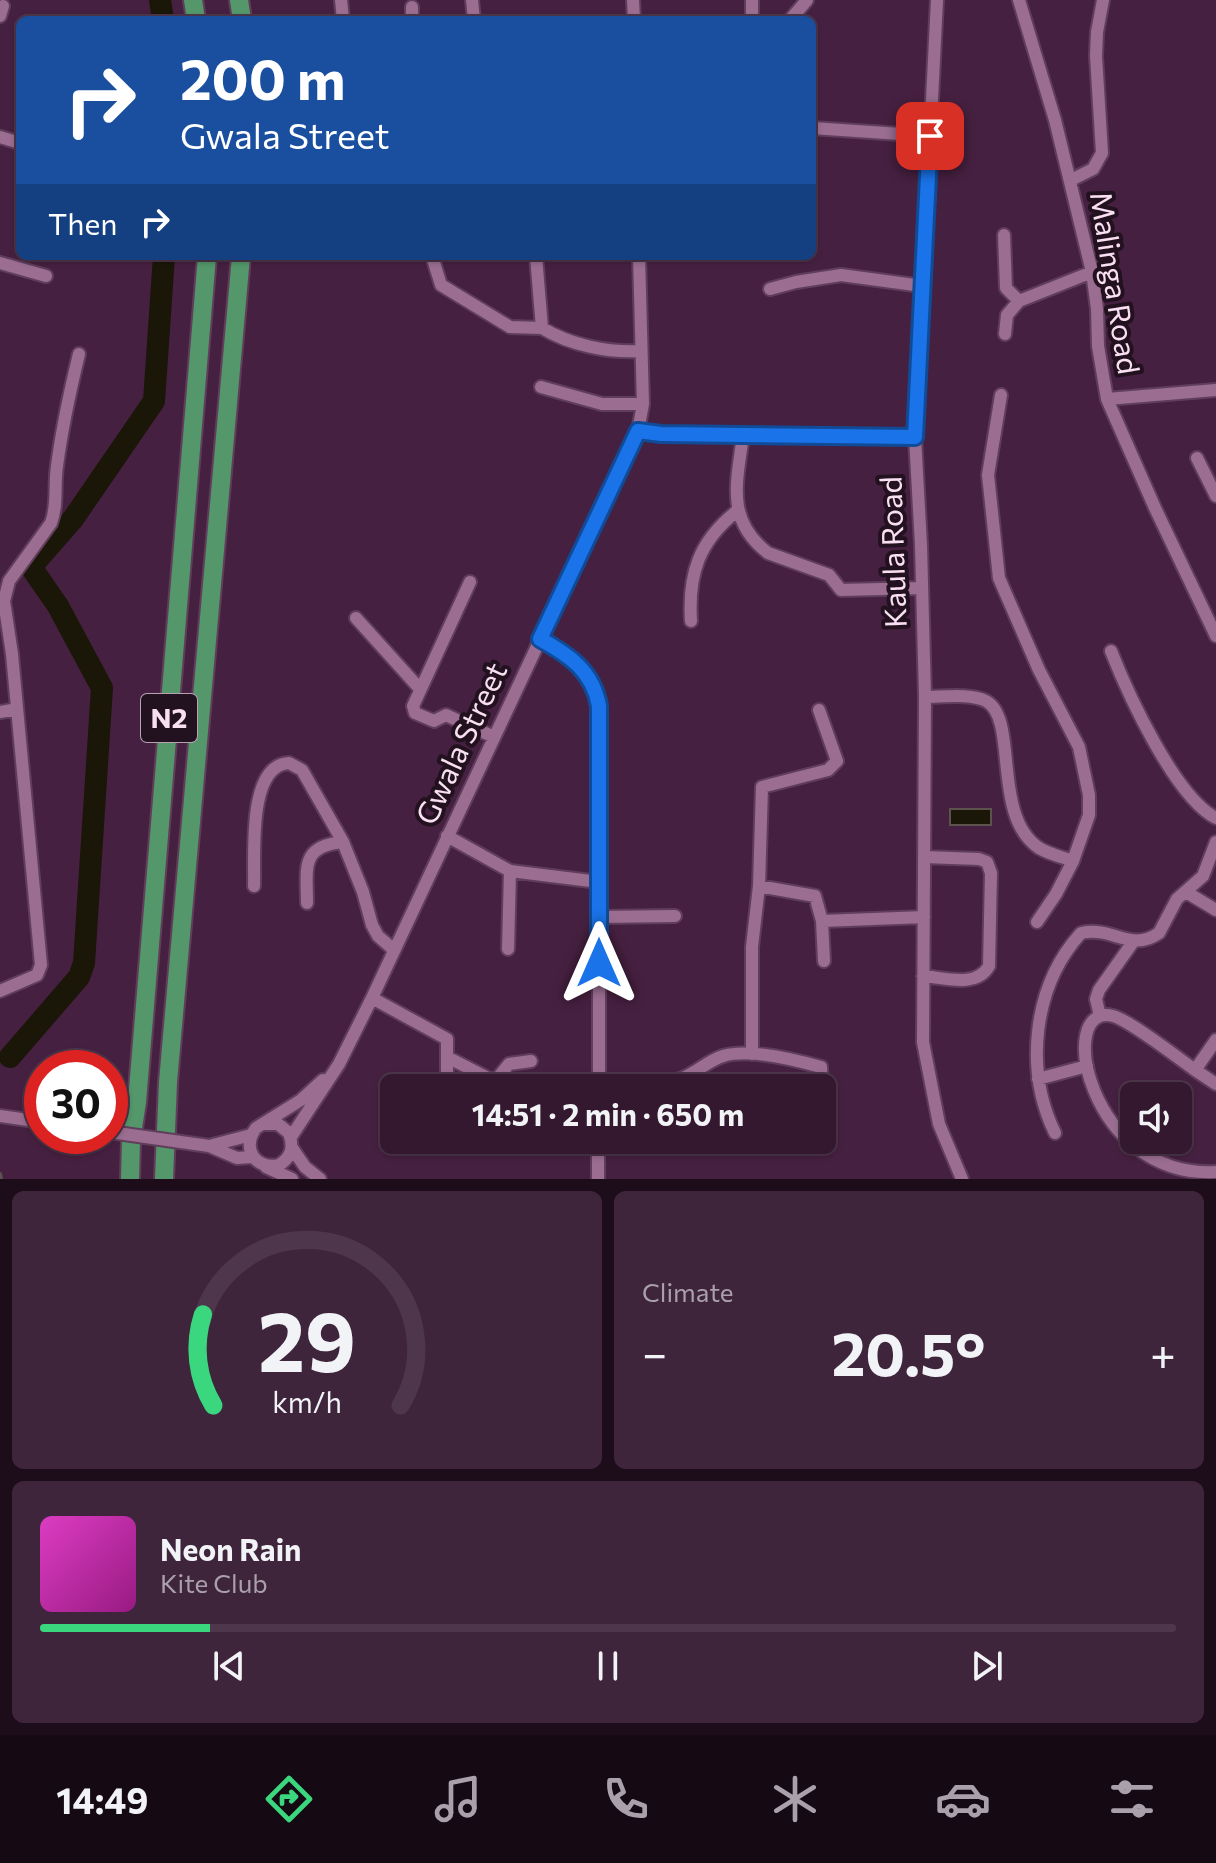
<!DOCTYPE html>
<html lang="en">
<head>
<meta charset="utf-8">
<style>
  :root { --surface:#341830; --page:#3f253c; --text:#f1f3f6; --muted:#a9a0ab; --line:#4e374c; --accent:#3bd77f }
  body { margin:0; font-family:Commissioner,sans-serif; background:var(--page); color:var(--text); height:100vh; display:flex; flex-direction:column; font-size:30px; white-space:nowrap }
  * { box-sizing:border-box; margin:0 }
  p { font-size:26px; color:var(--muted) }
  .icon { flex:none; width:44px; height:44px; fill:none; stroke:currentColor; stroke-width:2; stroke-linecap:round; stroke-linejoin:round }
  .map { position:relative; height:1179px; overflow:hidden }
  .details { display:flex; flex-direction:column; gap:12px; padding:12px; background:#1d0d1a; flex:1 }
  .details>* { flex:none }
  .hud { position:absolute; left:16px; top:16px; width:800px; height:244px; border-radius:12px; box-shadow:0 2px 6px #0004,0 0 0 2px var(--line); background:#1a4fa0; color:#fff; overflow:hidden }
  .buttons { position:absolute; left:1120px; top:1082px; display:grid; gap:16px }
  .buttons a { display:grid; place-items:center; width:72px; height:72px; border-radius:12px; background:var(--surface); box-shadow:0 2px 6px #0004,0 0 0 2px var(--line); font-size:40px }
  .speed { position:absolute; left:24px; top:1050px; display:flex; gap:16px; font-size:40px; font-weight:700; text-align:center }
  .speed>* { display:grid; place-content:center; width:104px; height:104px; border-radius:50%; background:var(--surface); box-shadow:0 2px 6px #0004,0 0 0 2px var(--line); line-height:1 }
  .speed .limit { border:12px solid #d22; background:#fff; color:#111 }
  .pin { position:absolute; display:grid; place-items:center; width:68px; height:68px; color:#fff; margin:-34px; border-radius:16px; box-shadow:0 4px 12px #0006 }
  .me { position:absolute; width:88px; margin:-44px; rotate:0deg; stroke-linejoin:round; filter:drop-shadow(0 0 6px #0008) }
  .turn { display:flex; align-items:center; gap:28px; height:168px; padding:0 32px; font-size:36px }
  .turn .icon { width:104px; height:104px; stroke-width:2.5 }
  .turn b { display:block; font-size:56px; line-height:68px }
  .then { display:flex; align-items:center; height:76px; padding:0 32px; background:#0003; gap:16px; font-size:30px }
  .big { font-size:60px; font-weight:700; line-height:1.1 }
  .details .card { flex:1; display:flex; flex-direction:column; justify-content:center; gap:12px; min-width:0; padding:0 28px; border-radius:12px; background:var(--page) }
  .details .dial { align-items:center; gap:0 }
  .dial svg { height:208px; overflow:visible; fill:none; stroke:var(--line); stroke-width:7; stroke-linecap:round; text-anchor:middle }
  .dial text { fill:var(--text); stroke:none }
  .song { display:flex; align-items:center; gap:24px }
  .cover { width:96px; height:96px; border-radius:12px; background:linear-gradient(135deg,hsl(310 70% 55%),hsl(310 70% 35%)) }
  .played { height:8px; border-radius:4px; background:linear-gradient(90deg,var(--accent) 15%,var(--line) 15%) }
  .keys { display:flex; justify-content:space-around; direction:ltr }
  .heat { display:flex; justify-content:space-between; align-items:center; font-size:44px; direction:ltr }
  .details .tiles { flex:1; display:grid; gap:12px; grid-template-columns:1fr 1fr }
  .card:last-child { grid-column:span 2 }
  .trip { position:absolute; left:380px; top:1074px; width:456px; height:80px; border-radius:12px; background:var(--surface); box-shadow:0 2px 6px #0004,0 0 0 2px var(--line); font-weight:700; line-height:80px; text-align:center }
  .tabs { display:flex; height:128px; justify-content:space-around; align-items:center; background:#150a13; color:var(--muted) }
  .tabs .icon { width:56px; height:56px }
  .tabs .on { color:var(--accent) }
  .tabs b { font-size:36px; color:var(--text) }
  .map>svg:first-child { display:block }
  .water { fill:#1a1608; stroke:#5d524e; stroke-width:2 }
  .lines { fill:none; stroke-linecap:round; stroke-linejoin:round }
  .stream { stroke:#5d524e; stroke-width:4 }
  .river { stroke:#1a1608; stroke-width:22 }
  .minor-casing { stroke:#603e5b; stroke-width:16 }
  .highway-casing { stroke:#603e5b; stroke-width:22 }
  .minor { stroke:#9a6d91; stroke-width:12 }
  .highway { stroke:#53976a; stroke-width:18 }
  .minor-bridge-casing { stroke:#603e5b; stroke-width:16; stroke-linecap:butt }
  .minor-bridge { stroke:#9a6d91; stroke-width:12 }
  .route-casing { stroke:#114b97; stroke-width:20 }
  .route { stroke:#1a73e8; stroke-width:14 }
  .labels { text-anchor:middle; stroke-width:8; stroke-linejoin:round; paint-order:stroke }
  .shield { fill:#22111f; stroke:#b8a1b3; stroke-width:2 }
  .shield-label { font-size:28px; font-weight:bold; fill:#f8dff2 }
  .street-label { font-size:30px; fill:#f8dff2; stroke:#22111f }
</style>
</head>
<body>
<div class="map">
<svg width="1216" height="1179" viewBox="0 0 1216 1179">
  <rect width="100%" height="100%" fill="#462040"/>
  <path class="water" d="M 950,809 L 991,809 L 991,825 L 950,825 Z"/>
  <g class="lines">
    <path class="stream" d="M 0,1174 L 1,1179"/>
    <path class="river" d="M 160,0 L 163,20
      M 10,1057 L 79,977 L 84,963 L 102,688 L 58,606 L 31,567 L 73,519 L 154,401 L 164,256"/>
    <defs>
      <path id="minor" d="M 341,0 L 343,20
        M 472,0 L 474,20
        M 633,0 L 634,20
        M 752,0 L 752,20
        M 937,0 L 915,437 L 921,545 L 925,697 L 923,1042 L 939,1124 L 962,1179
        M 1019,0 L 1055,120 L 1092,272 L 1097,309 L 1098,346 L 1107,399 L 1155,508 L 1216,636
        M 0,16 L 3,6
        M 412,20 L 412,7
        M 790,20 L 807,0
        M 812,128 L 930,136
        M 0,137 L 20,143
        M 1071,180 L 1093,169 L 1102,153 L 1096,56 L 1097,32 L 1103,0
        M 1004,235 L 1006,288 L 1019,301
        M 432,256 L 441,285 L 510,327 L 542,328
        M 536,256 L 542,328 C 570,345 608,353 641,351
        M 0,263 L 46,276
        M 770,289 L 796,282 L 841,275 L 922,286
        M 1005,334 L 1007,315 L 1019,301 L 1092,272
        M 541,387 L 602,404 L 643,404
        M 1001,395 L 988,475 L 999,578 L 1039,670 L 1079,747 L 1089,795 L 1089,815 L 1073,861 L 1056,894 L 1037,922
        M 1107,399 L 1216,390
        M 638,431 L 661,434 L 915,437
        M 743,435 C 737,482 725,520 768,553 L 829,575 L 841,590 L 922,588
        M 1197,458 L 1216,496
        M 470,582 L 413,706 L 415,713 L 434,721 L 446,715 L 494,737
        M 356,618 L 420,689
        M 691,621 C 688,574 699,541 737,511
        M 540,639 C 569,655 593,671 599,706 L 599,1088
        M 1111,651 C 1128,694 1175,797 1216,818
        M 925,697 C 943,697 970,693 986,701 C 1019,719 991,816 1039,848 C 1049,854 1062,857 1073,861
        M 0,712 L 17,709
        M 447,836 L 510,871 L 599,882
        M 254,886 C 255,856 247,765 289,763 L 302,770 L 343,842 L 363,892 L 372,925 L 378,936 L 394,950
        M 759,886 L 815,896 L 822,921 L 924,917
        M 1186,892 L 1216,910
        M 307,903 C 307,868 300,846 343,842
        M 599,917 L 675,916
        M 822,921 L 824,961
        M 508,949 L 510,871
        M 923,976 C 945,978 977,988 989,966 L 991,873 L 987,862 L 979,859 L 924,857
        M 0,991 L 37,975 L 41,965 L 12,654 L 4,601 L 9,581 L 51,523 C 58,505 54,485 57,466 C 62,428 70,391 79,354
        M 372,998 L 447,1039 L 447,1080
        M 1100,1016 L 1096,999 L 1099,990 L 1133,942
        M 1216,1040 L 1195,1070 C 1178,1058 1129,1020 1113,1016 C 1054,1001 1088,1179 1216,1172
        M 752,1054 L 752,947 L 759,886 L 762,787 L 828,770 L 837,761 L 819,710
        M 447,1057 L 492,1080 L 497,1079 L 509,1064 L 531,1061
        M 1195,1070 L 1216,1084
        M 1038,1079 L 1087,1066
        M 599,1080 C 620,1081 660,1087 680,1079 C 695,1074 707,1061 723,1056 C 749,1048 796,1060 821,1067 L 822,1090
        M 0,1116 L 42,1122
        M 263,1124 L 278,1124 L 289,1133 C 294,1147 292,1157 279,1165 C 255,1170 241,1148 256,1128 L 301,1100 L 323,1080
        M 1055,1133 C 1024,1069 1033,986 1081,933 C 1114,926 1130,953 1159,933 L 1177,899 L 1203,876 L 1216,842
        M 291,1137 L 339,1064 L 372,998 L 638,431 L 643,404 L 639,256
        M 209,1146 L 237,1158 L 252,1157
        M 209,1146 L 251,1135
        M 292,1148 L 305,1167 L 320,1179
        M 266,1167 L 292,1179
        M 598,1179 L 598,1140"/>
      <path id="highway" d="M 193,0 L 196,20
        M 239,0 L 242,20
        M 130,1179 L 131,1141 L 137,1102 L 207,256
        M 164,1179 L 168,1082 L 241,256"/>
    </defs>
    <use href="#minor" class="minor-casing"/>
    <use href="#highway" class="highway-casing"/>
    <use href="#minor" class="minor"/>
    <use href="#highway" class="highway"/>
    <defs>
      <path id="minor-bridge" d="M 110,1132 L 209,1146"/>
    </defs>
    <use href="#minor-bridge" class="minor-bridge-casing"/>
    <use href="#minor-bridge" class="minor-bridge"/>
  </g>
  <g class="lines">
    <defs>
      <path id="route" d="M 599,963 L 599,706 C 593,671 569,655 540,639 L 638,431 L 661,434 L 915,437 L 930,136"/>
    </defs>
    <use href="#route" class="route-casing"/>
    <use href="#route" class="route"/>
  </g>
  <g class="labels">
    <rect class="shield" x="141" y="694" width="56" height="48" rx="6"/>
    <g class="shield-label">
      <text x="169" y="728">N2</text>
    </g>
    <g class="street-label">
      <text transform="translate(1114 283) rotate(81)" y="10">Malinga Road</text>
      <text transform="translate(894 552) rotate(-92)" y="10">Kaula Road</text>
      <text transform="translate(462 744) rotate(-65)" y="10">Gwala Street</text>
    </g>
  </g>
</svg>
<div class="buttons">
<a><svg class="icon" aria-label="sound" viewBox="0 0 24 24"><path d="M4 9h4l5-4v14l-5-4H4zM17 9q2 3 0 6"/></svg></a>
</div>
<div class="speed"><div class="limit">30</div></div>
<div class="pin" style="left:930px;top:136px;background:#d93025"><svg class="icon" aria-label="arrive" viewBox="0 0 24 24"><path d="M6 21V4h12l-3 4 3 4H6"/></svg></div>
<svg class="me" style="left:599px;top:963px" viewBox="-20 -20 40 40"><path d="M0-17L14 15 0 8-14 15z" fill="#1a73e8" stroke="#fff" stroke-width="4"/></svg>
<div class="trip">14:51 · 2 min · 650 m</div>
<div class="hud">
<div class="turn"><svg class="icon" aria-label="right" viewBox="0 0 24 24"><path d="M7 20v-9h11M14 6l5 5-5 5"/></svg><div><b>200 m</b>Gwala Street</div></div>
<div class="then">Then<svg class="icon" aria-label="right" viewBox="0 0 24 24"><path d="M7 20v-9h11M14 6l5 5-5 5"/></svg></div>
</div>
</div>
<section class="details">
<div class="tiles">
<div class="card dial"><svg viewBox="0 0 100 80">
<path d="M14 69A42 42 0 1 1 86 69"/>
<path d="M14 69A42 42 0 0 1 10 34" stroke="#3bd77f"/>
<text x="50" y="56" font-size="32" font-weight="700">29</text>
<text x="50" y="72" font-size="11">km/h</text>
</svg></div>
<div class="card"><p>Climate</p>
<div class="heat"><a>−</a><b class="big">20.5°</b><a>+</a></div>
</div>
<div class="card">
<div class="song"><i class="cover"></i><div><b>Neon Rain</b><p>Kite Club</p></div></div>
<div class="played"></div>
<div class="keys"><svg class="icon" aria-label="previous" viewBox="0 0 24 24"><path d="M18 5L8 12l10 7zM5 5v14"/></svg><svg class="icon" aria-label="pause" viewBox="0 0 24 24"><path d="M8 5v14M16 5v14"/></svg><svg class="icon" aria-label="next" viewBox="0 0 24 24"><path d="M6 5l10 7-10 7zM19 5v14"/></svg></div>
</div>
</div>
</section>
<nav class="tabs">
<b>14:49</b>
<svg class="icon on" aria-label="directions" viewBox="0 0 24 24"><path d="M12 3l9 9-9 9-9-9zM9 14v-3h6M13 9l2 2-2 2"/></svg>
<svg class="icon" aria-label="music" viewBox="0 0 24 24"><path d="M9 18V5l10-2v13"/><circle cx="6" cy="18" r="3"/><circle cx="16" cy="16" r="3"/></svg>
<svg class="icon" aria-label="phone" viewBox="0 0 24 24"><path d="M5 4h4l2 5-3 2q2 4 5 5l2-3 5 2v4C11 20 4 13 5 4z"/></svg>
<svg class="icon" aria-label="climate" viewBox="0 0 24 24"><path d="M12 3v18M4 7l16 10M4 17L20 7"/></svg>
<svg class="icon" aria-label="car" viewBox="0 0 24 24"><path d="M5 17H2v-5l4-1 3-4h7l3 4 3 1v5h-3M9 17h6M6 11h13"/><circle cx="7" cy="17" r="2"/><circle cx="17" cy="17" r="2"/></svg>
<svg class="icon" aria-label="filters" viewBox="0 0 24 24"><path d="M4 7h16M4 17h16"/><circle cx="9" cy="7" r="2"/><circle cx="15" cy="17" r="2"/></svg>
</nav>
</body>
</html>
